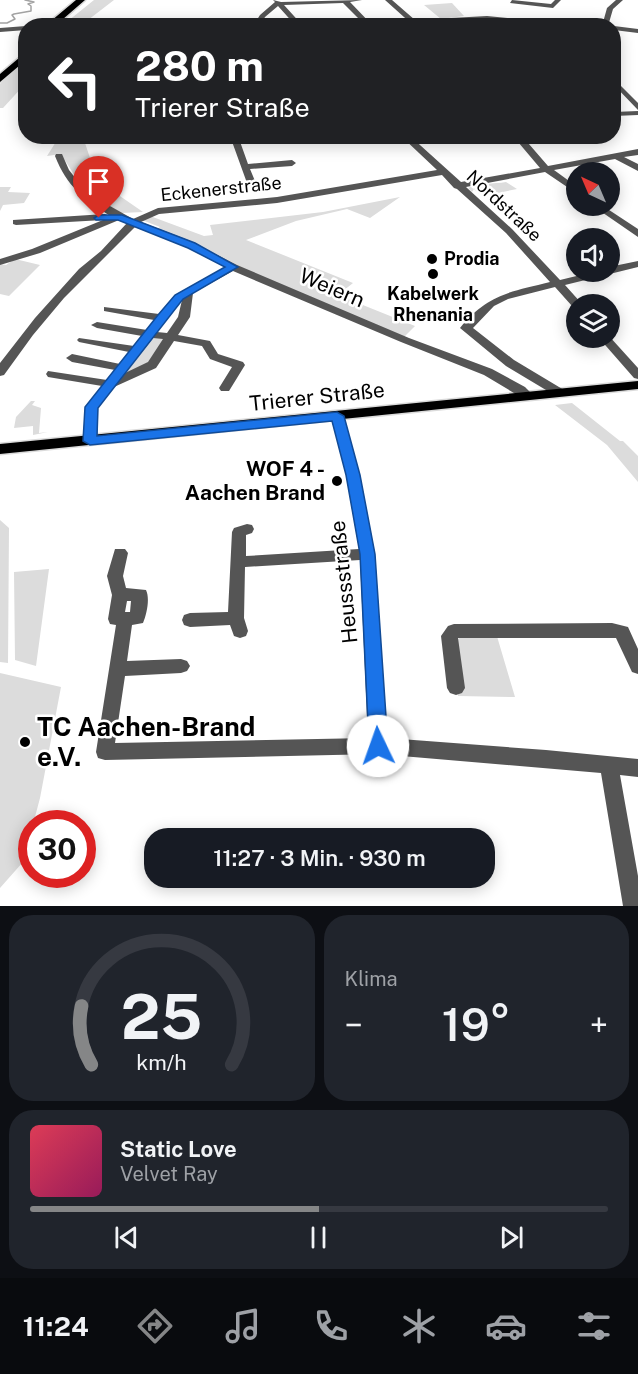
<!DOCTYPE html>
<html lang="de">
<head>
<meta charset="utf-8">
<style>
  :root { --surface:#171b24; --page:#20242c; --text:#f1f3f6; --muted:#9ea1a6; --line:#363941; --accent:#858687 }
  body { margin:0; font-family:"Public Sans",sans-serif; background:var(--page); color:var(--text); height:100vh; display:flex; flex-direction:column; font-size:22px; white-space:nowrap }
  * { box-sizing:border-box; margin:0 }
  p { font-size:20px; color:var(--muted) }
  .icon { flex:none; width:33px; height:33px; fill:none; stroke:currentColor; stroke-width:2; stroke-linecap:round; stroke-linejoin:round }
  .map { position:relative; height:906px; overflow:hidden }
  .sheet { display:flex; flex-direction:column; gap:9px; padding:9px; background:#0d0f14; flex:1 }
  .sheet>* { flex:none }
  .top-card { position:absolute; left:18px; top:18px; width:603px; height:126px; border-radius:24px; box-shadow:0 3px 15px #0003; background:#202124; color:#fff; overflow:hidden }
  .needle { width:39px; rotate:316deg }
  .tools { position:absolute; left:566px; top:162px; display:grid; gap:12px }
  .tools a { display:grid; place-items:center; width:54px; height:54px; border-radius:50%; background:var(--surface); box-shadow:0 3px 15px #0003; font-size:30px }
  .speed { position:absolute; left:18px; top:810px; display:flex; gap:12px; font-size:30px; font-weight:700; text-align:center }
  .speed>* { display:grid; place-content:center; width:78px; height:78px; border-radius:50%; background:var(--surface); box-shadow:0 3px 15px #0003; line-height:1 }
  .speed .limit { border:9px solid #d22; background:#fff; color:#111 }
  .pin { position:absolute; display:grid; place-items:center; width:51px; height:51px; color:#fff; margin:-62px -26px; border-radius:50% 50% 50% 0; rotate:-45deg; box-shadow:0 0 6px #0007 }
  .pin .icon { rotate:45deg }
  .me { position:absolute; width:66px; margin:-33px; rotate:357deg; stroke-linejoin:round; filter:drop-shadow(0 0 4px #0008) }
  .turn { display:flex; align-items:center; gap:21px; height:126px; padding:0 18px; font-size:27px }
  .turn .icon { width:78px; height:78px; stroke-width:2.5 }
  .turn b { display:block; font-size:42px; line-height:51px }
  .big { font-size:45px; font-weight:600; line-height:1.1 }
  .sheet .tile { flex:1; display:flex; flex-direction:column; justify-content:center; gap:9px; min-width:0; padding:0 21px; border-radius:24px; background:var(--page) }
  .sheet .dial { align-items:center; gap:0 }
  .dial svg { height:156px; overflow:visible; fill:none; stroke:var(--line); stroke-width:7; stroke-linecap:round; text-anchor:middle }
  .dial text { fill:var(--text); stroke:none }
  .song { display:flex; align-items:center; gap:18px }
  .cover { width:72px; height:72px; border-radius:9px; background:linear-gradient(135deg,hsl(350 70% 55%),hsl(330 70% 35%)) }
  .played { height:6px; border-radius:3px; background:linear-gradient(90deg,var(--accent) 50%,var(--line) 50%) }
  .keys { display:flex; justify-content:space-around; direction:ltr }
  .heat { display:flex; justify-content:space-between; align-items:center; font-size:33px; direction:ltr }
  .sheet .tiles { flex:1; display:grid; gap:9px; grid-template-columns:1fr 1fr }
  .tile:last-child { grid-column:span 2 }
  .trip { position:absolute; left:144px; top:828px; width:351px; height:60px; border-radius:24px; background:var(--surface); box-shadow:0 3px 15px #0003; font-weight:600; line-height:60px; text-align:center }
  .dock { display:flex; height:96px; justify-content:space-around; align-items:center; background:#090b0e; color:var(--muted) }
  .dock .icon { width:42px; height:42px }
  .dock .selected { color:var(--accent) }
  .dock b { font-size:27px; color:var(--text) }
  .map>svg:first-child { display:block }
  .green { fill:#dcdcdc }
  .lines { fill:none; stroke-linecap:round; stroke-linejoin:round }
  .stream { stroke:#a3a3a3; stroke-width:1.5 }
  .major-casing { stroke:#dbdbdb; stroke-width:3 }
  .highway-casing { stroke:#dbdbdb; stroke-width:3 }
  .minor { fill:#555; fill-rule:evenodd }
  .major { fill:#000; fill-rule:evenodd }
  .highway { fill:#000; fill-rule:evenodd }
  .route { fill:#1a73e8; stroke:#114b97; stroke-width:1.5 }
  .poi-dot { fill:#000; stroke:#fff; stroke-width:2 }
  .labels { text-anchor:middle; stroke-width:5; stroke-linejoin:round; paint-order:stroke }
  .far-street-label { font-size:18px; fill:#000; stroke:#fff }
  .far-poi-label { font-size:18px; font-weight:bold; fill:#000; stroke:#fff; text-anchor:start }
  .street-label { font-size:21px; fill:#000; stroke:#fff }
  .poi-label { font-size:21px; font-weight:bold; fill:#000; stroke:#fff; text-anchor:end }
  .near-poi-label { font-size:26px; font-weight:bold; fill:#000; stroke:#fff; text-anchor:start }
</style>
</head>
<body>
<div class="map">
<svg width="638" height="906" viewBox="0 0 638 906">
  <rect width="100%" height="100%" fill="#fff"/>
  <path class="green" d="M 94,0 L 114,0 L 88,20 C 96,21 101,18 108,18 C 122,18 135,19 149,20 L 147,23 L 149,24 L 63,25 Z
    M 452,3 L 464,16 L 441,19 L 424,5 Z
    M 25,59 L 25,84 L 3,108 L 0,108 L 0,84 Z
    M 59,137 L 83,137 L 92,164 L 105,176 L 117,194 L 143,212 L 121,213 L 95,197 L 78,181 L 61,154 L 47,156 Z
    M 506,182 L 517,189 L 488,195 L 485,193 L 479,194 L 474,189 L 472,192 L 468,188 C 478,183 494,184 506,182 Z
    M 0,187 L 11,187 L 8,192 L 30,193 L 24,203 L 3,205 L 0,211 Z
    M 400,197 L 370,218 L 347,209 L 296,221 L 246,240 L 353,283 L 338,295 L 415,326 L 404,337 L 235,265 L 157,229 L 160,227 L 142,220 L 150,216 L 204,236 L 213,235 L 210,225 L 323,212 Z
    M 15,259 L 40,265 L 9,296 L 0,294 L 0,264 L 6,265 Z
    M 153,336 L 167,338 L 151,364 L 123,377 Z
    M 31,401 L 35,401 L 32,405 L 41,408 L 39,433 L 48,432 L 33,435 L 33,426 L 14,428 L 16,417 Z
    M 572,403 L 620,441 L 623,441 L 638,456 L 638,482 L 607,445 L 555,405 Z
    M 0,520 L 9,528 L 8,663 L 0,662 Z
    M 49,569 L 36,666 L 15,660 L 14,572 Z
    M 496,633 L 515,697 L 458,696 L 453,646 L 462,634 Z
    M 0,673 L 61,687 L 40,798 L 23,862 L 0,888 Z"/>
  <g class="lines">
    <path class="stream" d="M 0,23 L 7,23 L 15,19 L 12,15 L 14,14 L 31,11 L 31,6 L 28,4 L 34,2 L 25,0"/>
    <defs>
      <path id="major" d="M 638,381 L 638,389 L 0,454 L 0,444 Z"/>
      <path id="highway" d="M 76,0 L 85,0 L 55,26 L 45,26 Z
        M 26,52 L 26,60 L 0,82 L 0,74 Z"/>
    </defs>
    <use href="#major" class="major-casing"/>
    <use href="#highway" class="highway-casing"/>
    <path class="minor" d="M 273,0 L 281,2 L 362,0 L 350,2 L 373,26 L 366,26 L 343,3 L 284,5 L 303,26 L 296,26 L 278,6 L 265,17 L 260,26 L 253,26 L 260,15 L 275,2 Z
      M 385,0 L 392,0 L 415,20 L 487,16 L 593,26 L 559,26 L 487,20 L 414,26 Z
      M 512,0 L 551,4 L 555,0 L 561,0 L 553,8 L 510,3 Z
      M 616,0 L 623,0 L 613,9 L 608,26 L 602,26 L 607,8 Z
      M 195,18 L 213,21 L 210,23 L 193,21 Z
      M 26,26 L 26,30 L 0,32 L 0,28 Z
      M 614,26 L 638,29 L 638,33 L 614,30 Z
      M 614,79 L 638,103 L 638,110 L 614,85 Z
      M 638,111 L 638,115 L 614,116 L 614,112 Z
      M 230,136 L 238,136 L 248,164 L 292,160 L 296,163 L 292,166 L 250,169 L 255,181 L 247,183 Z
      M 401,136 L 410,136 L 461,182 L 540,168 L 513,136 L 522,136 L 548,166 L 638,149 L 638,155 L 624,157 L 638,164 L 638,171 L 615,159 L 554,170 L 576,186 L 576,193 L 545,172 L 466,187 L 512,229 L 560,280 L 593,272 L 609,272 L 609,267 L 638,261 L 638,267 L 565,285 L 582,304 L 576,304 L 576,307 L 572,306 L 555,287 L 508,299 L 494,306 L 473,328 L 514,360 L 564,390 L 566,393 L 564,396 L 556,396 L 506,366 L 460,328 C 488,294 510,292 550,282 L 506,233 L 457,189 L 454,188 L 442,175 L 277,203 L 159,214 L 141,222 L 188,240 L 237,265 L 409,338 L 492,369 L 525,387 L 534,396 L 532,399 L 524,399 L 484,375 L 401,342 L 233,271 L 193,293 L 190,317 L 178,335 L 210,341 L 218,354 L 243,362 L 245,365 L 229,391 L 221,391 L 219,388 L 232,367 L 210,359 L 202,346 L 174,341 L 156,368 L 114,387 L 98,407 L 97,441 L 95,444 L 85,444 L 83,441 L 86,407 L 102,386 L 48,377 L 46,374 L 48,371 L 107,380 L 115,370 L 72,362 L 66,358 L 72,354 L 120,364 L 129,352 L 79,342 L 77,340 L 79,338 L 134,346 L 142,336 L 97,328 L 91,325 L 97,322 L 147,330 L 154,320 L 104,311 L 104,307 L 159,314 L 175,295 L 225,267 L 180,244 L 135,227 L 64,298 L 33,335 L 4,375 L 0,376 L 0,363 L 35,318 L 79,269 L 101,251 L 127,223 L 119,220 L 40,253 L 0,265 L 0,259 L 32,249 L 103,220 L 16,225 L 13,224 L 13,220 L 105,214 L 112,217 C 84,199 67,187 55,156 L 56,154 L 62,154 L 69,170 L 87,193 L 133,219 L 158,208 L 277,197 L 437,170 ZM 182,300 L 178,317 L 167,333 L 157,332 ZM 153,338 L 163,339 L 148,362 L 125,373 Z
      M 593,206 L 603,206 L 638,229 L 638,237 Z
      M 609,336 L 638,368 L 638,379 L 634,378 L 599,338 L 609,338 Z
      M 337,412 L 343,416 L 360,475 L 375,554 L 387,738 L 546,750 L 638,759 L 638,777 L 620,775 L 638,876 L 638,906 L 623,906 L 601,773 L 378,754 L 105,760 L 98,758 L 96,752 L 116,625 L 110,624 L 108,619 L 112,595 L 107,576 L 115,549 L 125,549 L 128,553 L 123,576 L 126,588 L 146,590 C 150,598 147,614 143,623 L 132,625 L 127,661 L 181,659 L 187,661 L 190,666 L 187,671 L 181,673 L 125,676 L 115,743 L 368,738 L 360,560 L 245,567 L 244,618 L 248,631 L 246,636 L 240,638 L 234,636 L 230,625 L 190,627 L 184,625 L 182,620 L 184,615 L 190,613 L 228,612 L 232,532 L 234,528 L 247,524 L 252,525 L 254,529 L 252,533 L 246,535 L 246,556 L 359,549 L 346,475 L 331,416 ZM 127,601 L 131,601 L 130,612 L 125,612 Z
      M 612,623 L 628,627 L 638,649 L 638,674 L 632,672 L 616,638 L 458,638 L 465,688 L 462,693 L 456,695 L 450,693 L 447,688 L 441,636 L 448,626 L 454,624 Z"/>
    <use href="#major" class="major"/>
    <use href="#highway" class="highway"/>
  </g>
  <path class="route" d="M 99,215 L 122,215 L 195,243 L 238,267 L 183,299 L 98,408 L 97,436 L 337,412 L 344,416 L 360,475 L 375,554 L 388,746 L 385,752 L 378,754 L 372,752 L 369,746 L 360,554 L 346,475 L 332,421 L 90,445 L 83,441 L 85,407 L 158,315 L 175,295 L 225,267 L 188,248 L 118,220 L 96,220 L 94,218 Z"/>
  <g class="poi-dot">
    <circle cx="432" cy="259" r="6"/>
    <circle cx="433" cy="274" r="6"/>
    <circle cx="337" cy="481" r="6"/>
    <circle cx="25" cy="742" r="6"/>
  </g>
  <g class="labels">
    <g class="far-street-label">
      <text transform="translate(221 189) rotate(-6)" y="6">Eckenerstraße</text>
      <text transform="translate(504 206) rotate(43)" y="6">Nordstraße</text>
    </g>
    <g class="far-poi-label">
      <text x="444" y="265">Prodia</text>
      <text x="433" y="300" text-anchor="middle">Kabelwerk<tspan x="433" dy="21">Rhenania</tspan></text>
    </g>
    <g class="street-label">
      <text transform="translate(332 288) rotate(23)" y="7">Weiern</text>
      <text transform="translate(317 397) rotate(-6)" y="7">Trierer Straße</text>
      <text transform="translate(344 582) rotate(-96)" y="7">Heussstraße</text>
    </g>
    <g class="poi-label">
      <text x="325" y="476">WOF 4 -<tspan x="325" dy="24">Aachen Brand</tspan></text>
    </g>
    <g class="near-poi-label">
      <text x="37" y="736">TC Aachen-Brand<tspan x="37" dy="30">e.V.</tspan></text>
    </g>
  </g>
</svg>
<div class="tools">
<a><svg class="needle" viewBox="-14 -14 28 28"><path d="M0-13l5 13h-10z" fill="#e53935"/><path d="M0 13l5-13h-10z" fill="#9ea1a6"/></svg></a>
<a><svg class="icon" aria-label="sound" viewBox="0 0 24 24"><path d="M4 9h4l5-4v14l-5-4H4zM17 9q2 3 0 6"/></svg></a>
<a><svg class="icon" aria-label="layers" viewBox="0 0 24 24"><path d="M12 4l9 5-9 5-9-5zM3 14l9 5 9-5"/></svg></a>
</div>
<div class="speed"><div class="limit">30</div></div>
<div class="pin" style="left:99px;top:218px;background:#d93025"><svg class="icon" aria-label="arrive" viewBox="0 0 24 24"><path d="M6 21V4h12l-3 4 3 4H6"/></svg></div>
<svg class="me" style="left:378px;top:746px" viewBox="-20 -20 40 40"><circle r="19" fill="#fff"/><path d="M0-13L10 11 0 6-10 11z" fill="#1a73e8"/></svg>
<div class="trip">11:27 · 3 Min. · 930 m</div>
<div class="top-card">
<div class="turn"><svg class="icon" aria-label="left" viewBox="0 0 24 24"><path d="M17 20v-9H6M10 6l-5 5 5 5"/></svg><div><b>280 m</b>Trierer Straße</div></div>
</div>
</div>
<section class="sheet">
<div class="tiles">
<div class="tile dial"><svg viewBox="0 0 100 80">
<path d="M14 69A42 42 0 1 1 86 69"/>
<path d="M14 69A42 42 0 0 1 9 39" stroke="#858687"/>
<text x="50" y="56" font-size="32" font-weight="700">25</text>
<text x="50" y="72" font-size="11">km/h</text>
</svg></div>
<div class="tile"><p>Klima</p>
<div class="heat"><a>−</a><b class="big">19°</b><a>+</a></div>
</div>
<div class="tile">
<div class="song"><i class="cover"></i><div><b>Static Love</b><p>Velvet Ray</p></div></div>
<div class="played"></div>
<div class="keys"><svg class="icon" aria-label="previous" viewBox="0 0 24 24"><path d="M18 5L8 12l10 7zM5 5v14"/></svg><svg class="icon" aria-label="pause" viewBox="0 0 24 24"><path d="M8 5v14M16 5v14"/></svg><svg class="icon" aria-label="next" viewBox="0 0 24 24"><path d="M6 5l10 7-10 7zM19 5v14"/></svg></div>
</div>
</div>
</section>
<nav class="dock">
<b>11:24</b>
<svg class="icon selected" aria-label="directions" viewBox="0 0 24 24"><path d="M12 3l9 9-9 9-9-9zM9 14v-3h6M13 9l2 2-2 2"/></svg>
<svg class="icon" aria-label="music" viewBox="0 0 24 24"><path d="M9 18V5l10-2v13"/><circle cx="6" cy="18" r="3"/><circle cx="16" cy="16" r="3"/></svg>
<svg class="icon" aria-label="phone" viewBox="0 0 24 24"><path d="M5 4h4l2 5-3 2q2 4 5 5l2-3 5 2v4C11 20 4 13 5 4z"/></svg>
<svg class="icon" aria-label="climate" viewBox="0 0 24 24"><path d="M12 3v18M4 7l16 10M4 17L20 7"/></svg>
<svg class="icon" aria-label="car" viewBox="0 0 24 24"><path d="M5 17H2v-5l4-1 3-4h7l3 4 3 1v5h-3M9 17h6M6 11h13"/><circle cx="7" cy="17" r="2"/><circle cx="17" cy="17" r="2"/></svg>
<svg class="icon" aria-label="filters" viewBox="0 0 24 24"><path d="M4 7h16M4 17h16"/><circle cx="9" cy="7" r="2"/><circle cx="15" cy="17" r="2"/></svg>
</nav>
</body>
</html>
